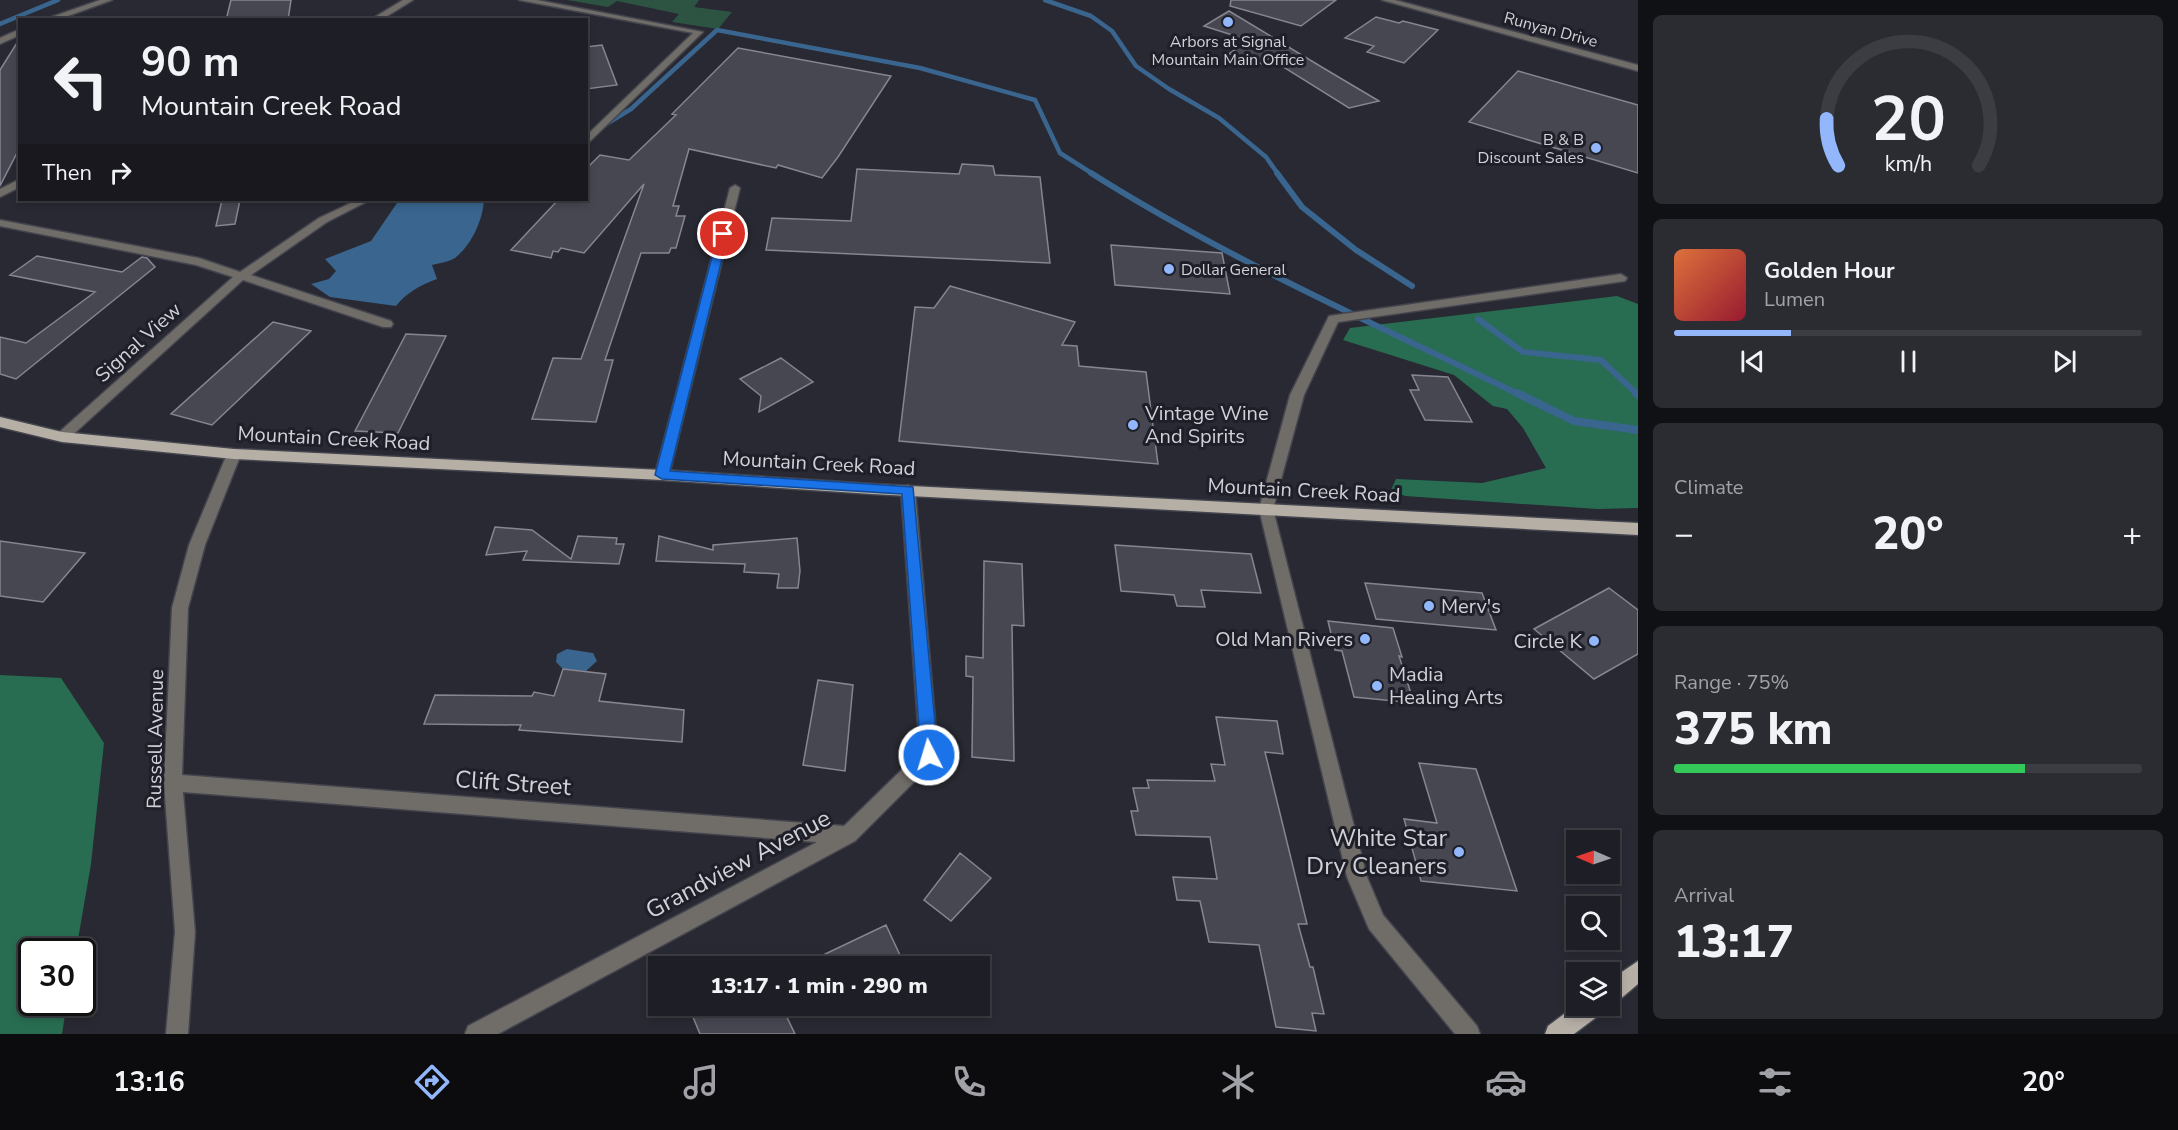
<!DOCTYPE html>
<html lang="en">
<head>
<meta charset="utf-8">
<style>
  :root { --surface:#1e1f26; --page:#2b2c32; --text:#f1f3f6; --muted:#a1a2a7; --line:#3c3d43; --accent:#92b7fd }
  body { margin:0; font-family:"Nunito Sans",sans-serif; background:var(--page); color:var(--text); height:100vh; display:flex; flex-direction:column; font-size:22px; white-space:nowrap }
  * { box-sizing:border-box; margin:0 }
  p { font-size:20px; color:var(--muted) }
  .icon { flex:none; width:33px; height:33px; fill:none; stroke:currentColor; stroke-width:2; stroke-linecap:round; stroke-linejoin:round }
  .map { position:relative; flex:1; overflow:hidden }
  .panel { display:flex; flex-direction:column; gap:15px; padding:15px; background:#101115; width:540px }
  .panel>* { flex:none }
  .banner { position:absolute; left:18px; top:18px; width:570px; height:183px; border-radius:0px; box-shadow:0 3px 9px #0003,0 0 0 2px var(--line); background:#1e1f26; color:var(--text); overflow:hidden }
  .needle { width:39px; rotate:272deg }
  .tools { position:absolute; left:1566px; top:830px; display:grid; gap:12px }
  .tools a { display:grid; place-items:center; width:54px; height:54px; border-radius:0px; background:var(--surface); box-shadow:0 3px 9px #0003,0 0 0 2px var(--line); font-size:30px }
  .speed { position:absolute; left:18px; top:938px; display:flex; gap:12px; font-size:30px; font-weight:700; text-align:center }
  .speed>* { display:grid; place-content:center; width:78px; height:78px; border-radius:50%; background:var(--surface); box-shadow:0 3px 9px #0003,0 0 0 2px var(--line); line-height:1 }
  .speed .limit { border:3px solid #111; border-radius:9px; background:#fff; color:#111 }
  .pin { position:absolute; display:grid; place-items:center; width:51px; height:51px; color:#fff; margin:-26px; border:3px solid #fff; border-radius:50%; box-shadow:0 2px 6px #0007 }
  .me { position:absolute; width:66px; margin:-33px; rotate:355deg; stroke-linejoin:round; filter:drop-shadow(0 0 4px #0008) }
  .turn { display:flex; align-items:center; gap:21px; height:126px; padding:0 24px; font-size:27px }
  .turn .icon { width:78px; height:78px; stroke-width:2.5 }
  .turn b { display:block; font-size:42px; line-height:51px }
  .then { display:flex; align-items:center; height:57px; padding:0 24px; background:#0003; gap:12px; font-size:22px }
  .big { font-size:45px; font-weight:800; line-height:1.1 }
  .panel .card { flex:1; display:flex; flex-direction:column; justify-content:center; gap:9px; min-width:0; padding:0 21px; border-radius:9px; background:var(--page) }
  .panel .dial { align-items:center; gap:0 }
  .dial svg { height:156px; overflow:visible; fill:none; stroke:var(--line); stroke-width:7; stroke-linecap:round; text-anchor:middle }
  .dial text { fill:var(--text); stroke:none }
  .song { display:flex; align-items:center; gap:18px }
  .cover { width:72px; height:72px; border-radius:9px; background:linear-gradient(135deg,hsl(20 70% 55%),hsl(350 70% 35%)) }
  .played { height:6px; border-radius:3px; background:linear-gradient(90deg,var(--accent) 25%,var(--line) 25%) }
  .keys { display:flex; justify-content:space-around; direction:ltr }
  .heat { display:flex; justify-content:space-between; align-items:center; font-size:33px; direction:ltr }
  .charge { height:9px; border-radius:4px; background:linear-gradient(90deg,#34c759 75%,var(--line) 0) }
  .trip { position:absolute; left:648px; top:956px; width:342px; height:60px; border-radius:0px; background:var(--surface); box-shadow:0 3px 9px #0003,0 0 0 2px var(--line); font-weight:800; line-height:60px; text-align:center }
  .dock { display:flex; height:96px; justify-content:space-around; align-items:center; background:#0c0c0f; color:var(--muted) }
  .dock .icon { width:42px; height:42px }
  .dock .selected { color:var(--accent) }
  .dock b { font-size:27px; color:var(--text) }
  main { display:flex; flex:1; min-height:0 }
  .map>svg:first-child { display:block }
  .green { fill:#2d5443 }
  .forest { fill:#286d52 }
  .water { fill:#39658e }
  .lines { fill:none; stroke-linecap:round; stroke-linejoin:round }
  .stream-far2 { stroke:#39658e; stroke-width:4.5 }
  .stream-far1 { stroke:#39658e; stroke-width:6 }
  .stream { stroke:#39658e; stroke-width:8 }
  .building { fill:#474752; stroke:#868591; stroke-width:1.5 }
  .minor-casing { stroke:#43444d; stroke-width:3 }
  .major-casing { stroke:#43444d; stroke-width:3 }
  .minor { fill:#706c68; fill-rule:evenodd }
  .major { fill:#b6afa6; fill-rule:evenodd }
  .route { fill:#1a73e8; stroke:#114b97; stroke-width:1.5 }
  .poi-dot { fill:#92b7fd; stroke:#1e1f28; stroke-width:2 }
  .labels { text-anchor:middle; stroke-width:6; stroke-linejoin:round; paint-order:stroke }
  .far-street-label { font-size:16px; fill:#d1d1d8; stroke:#1e1f28 }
  .far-poi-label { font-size:16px; fill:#d1d1d8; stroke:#1e1f28 }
  .street-label { font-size:20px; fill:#d1d1d8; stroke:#1e1f28 }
  .poi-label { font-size:20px; fill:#d1d1d8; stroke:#1e1f28; text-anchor:start }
  .near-street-label { font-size:24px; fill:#d1d1d8; stroke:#1e1f28 }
  .near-poi-label { font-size:24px; fill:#d1d1d8; stroke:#1e1f28; text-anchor:end }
</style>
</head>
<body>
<main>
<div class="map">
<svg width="1638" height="1034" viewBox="0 0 1638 1034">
  <rect width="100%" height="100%" fill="#282932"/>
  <path class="green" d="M 567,0 L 699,0 L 694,7 L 732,12 L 718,29 L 672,22 L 679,14 L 617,1 L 608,7 Z"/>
  <path class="forest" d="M 1617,296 L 1638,304 L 1638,508 L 1598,509 L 1405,496 L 1391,490 L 1396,479 L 1482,483 L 1546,468 L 1523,428 L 1507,409 L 1493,406 L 1454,375 L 1343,340 L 1350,328 Z
    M 0,675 L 61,678 L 104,743 L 91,864 L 76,951 L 32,951 L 32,1002 L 67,1002 L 62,1034 L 0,1034 Z"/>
  <path class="water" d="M 405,200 L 484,200 C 483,219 472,245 455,258 C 449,262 439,263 432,265 L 437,279 C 421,285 407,292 396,306 L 330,297 L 311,284 L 329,279 L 336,271 L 325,259 L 371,241 L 397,203 Z
    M 567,649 L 593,653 L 597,661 L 586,671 L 563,669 L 556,662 L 557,654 Z"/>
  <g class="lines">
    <path class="stream-far2" d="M 1045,0 L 1091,16 L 1112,31 L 1136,66 L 1169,89 L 1219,118 L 1266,157 L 1278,174
      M 0,24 L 58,0
      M 603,126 L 631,109 L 717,30 L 920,68 L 1035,100 L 1060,153 L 1093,174"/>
    <path class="stream-far1" d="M 1091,173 C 1227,259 1376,324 1520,395
      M 1277,173 L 1302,207 L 1356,250 L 1412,286
      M 1478,319 L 1523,352 L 1601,360 L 1638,395"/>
    <path class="stream" d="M 1517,393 L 1574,421 L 1638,430
      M 1636,393 L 1638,395"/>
  </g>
  <path class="building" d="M 231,0 L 291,0 L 288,20 L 226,20 Z
    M 1231,0 L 1336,0 L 1301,26 L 1230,6 Z
    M 1229,11 L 1330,72 L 1379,101 L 1349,108 L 1269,58 L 1262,64 L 1229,54 L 1248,40 L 1204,26 Z
    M 1376,17 L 1399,23 L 1403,21 L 1438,30 L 1404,63 L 1367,52 L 1374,46 L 1345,38 Z
    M 20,38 L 20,147 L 0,186 L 0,70 Z
    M 602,45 L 617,85 L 586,89 L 586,47 Z
    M 738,48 L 891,76 L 838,157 L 822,178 L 778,165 L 776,168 L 689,149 L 673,206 L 679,206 L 676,216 L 685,216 L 676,248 L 671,248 L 669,253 L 641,253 L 605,360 L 613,360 L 596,422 L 532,419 L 553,358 L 581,359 L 644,184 L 584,253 L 561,248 L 558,252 L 553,251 L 551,258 L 511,250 L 558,200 L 586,200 L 586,169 L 600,155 L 629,160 L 676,115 L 672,114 Z
    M 1518,71 L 1638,105 L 1638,173 L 1469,122 Z
    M 962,164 L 993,166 L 995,175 L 1040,177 L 1050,263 L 766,250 L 772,218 L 851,221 L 857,169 L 959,174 Z
    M 222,200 L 240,200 L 235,224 L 216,226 Z
    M 1111,245 L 1222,253 L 1230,294 L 1115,285 Z
    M 37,256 L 122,272 L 142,257 L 147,258 L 155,267 L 16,379 L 0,374 L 0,337 L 26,343 L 95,292 L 10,275 Z
    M 950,286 L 1075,322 L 1062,345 L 1077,346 L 1079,366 L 1146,372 L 1158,464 L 899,441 L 915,307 L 934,308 Z
    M 273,322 L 311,331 L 212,425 L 171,414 Z
    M 406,334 L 446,336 L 398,433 L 355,431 Z
    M 781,358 L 813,382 L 759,412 L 761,396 L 740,379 Z
    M 1412,375 L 1448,377 L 1472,422 L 1425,420 L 1410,390 L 1419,390 Z
    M 495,527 L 532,530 L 571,559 L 578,536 L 617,538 L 616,544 L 624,544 L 619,564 L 523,560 L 527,551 L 486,555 Z
    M 659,536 L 713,550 L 713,545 L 797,538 L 800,571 L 798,588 L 777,588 L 779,574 L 744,572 L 745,564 L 656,561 Z
    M 0,541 L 85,553 L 43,602 L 0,596 Z
    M 1115,545 L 1251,554 L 1261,593 L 1201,590 L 1205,607 L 1177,606 L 1174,595 L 1121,591 Z
    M 984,561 L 1022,564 L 1024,626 L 1012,625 L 1014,761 L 972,757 L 973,677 L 966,676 L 966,656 L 983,658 Z
    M 1365,583 L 1482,593 L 1496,630 L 1376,619 Z
    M 1609,588 L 1638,610 L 1638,654 L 1594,679 L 1534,629 Z
    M 1328,621 L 1393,628 L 1402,657 L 1399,656 L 1414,703 L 1354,697 L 1342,651 L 1335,650 Z
    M 563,669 L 606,674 L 599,701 L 684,710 L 682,742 L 519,730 L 521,725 L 424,724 L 435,695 L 532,696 L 534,692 L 554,696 Z
    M 818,680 L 853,685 L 845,771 L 803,765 Z
    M 1216,717 L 1277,721 L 1283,754 L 1265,752 L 1307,924 L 1298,924 L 1310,967 L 1313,967 L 1324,1014 L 1312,1013 L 1316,1031 L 1276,1027 L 1259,945 L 1209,942 L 1200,901 L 1177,900 L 1173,877 L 1217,879 L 1210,837 L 1136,835 L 1131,811 L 1138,811 L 1133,788 L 1149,788 L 1147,780 L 1215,781 L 1211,764 L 1225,765 Z
    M 1419,763 L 1476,769 L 1517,891 L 1421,881 L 1404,819 L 1437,823 Z
    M 960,853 L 991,878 L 951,921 L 924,900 Z
    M 886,925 L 905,966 L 800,966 Z
    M 688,1005 L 781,1005 L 795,1034 L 700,1034 Z"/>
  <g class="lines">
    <defs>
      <path id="minor" d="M 100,0 L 112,0 L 57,20 L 43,20 Z
        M 403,0 L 413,0 L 381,20 L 370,20 Z
        M 519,0 L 537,0 L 703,32 L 586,145 L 586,136 L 693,33 Z
        M 1382,0 L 1395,0 L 1638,65 L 1638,71 Z
        M 20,29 L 20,35 L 0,44 L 0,38 Z
        M 20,179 L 20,187 L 0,197 L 0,189 Z
        M 735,185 L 740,188 L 669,475 L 662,480 L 655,475 L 730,188 Z
        M 357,200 L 370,200 L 327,222 L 251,275 L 391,321 L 393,324 L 391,327 L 383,327 L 243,280 L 67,440 L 57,440 L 55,437 L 57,434 L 233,277 L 196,265 L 0,226 L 0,220 L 199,258 L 240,272 L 319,218 Z
        M 1621,274 L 1627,278 L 1625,281 L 1338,322 L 1304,395 L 1273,509 L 1367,877 L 1383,915 L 1477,1026 L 1480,1034 L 1455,1034 L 1369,929 L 1347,877 L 1259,509 L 1290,395 L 1329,316 Z
        M 234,449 L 241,454 L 205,545 L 188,608 L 182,775 L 844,826 L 920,752 L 901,490 L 908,485 L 915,490 L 938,755 L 935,761 L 855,841 L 498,1034 L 465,1034 L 468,1026 L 817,842 L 183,792 L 195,932 L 188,1034 L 166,1034 L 175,932 L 164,783 L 172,608 L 189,545 L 227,454 Z"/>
      <path id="major" d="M 0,417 L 62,432 L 234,449 L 662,470 L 872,484 L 1638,523 L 1638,535 L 872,494 L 662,480 L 234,459 L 62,442 L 0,427 Z
        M 1638,961 L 1638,984 L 1618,1001 L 1610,1003 L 1610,980 Z
        M 1576,1005 L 1605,1005 L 1602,1013 L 1574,1034 L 1545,1034 L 1548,1026 Z"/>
    </defs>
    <use href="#minor" class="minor-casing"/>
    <use href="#major" class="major-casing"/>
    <use href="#minor" class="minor"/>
    <use href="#major" class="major"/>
  </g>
  <path class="route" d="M 723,231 L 728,234 L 670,471 L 913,487 L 938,755 L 935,760 L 929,763 L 924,760 L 921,755 L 902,494 L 662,479 L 655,475 L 718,234 Z"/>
  <g class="poi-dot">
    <circle cx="1228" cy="22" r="6"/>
    <circle cx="1596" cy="148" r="6"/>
    <circle cx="1169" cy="269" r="6"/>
    <circle cx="1133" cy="425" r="6"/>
    <circle cx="1429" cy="606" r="6"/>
    <circle cx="1365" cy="639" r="6"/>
    <circle cx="1594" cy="641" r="6"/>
    <circle cx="1377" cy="686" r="6"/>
    <circle cx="1459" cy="852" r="6"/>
  </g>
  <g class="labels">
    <g class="far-street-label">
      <text transform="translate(1551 29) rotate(15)" y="6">Runyan Drive</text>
    </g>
    <g class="far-poi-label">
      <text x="1228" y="47">Arbors at Signal<tspan x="1228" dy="18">Mountain Main Office</tspan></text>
      <text x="1584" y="145" text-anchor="end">B &amp; B<tspan x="1584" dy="18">Discount Sales</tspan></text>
      <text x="1181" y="275" text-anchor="start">Dollar General</text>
    </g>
    <g class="street-label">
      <text transform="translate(138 342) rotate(-42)" y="7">Signal View</text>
      <text transform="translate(334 438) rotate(3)" y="7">Mountain Creek Road</text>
      <text transform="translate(819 463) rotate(3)" y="7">Mountain Creek Road</text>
      <text transform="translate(1304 490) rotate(3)" y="7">Mountain Creek Road</text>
      <text transform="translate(155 739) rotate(-89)" y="7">Russell Avenue</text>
    </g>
    <g class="poi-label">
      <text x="1145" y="420">Vintage Wine<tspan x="1145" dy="23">And Spirits</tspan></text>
      <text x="1441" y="613">Merv's</text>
      <text x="1353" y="646" text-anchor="end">Old Man Rivers</text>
      <text x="1582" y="648" text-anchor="end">Circle K</text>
      <text x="1389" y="681">Madia<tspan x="1389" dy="23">Healing Arts</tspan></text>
    </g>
    <g class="near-street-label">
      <text transform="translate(513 783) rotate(4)" y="8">Clift Street</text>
      <text transform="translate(738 864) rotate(-28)" y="8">Grandview Avenue</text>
    </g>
    <g class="near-poi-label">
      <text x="1447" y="846">White Star<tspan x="1447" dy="28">Dry Cleaners</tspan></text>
    </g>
  </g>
</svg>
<div class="tools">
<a><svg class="needle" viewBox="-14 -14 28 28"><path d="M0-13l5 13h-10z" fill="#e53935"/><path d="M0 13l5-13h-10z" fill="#a1a2a7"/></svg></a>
<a><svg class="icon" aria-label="search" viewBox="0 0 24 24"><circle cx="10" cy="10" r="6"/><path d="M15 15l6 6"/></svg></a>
<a><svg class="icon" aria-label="layers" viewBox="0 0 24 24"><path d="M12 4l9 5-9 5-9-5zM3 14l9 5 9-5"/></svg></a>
</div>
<div class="speed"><div class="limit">30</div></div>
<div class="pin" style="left:723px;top:234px;background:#d93025"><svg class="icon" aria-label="arrive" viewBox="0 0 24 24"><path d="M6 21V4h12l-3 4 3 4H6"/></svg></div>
<svg class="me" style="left:929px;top:755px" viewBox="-20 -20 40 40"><circle r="17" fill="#1a73e8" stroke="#fff" stroke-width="3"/><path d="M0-11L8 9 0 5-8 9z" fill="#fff"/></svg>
<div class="trip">13:17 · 1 min · 290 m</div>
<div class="banner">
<div class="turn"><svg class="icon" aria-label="left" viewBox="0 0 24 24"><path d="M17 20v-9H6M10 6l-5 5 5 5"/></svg><div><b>90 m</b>Mountain Creek Road</div></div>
<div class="then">Then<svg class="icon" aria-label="right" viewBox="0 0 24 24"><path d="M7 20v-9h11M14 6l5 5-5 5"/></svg></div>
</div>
</div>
<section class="panel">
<div class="card dial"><svg viewBox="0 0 100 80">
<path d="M14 69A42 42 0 1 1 86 69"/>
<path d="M14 69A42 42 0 0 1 8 45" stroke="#92b7fd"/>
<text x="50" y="56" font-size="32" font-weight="700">20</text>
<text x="50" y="72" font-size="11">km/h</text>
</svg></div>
<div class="card">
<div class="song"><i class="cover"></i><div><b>Golden Hour</b><p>Lumen</p></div></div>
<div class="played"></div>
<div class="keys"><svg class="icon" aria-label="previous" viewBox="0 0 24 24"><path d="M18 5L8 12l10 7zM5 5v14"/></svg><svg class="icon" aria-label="pause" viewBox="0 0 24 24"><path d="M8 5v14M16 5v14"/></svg><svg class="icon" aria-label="next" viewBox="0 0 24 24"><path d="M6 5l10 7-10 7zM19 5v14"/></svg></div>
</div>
<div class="card"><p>Climate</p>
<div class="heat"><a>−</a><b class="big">20°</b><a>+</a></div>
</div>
<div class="card"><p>Range · 75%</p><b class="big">375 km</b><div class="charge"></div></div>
<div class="card"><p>Arrival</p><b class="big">13:17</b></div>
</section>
</main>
<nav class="dock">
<b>13:16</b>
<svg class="icon selected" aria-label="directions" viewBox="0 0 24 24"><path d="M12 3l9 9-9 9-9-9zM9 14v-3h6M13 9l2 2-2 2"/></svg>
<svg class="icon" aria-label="music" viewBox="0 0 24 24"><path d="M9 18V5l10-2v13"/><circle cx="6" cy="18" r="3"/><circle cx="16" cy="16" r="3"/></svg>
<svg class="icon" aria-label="phone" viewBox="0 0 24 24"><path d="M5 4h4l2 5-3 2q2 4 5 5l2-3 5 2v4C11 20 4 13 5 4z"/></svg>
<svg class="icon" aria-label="climate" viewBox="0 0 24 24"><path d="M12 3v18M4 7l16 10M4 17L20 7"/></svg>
<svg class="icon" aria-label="car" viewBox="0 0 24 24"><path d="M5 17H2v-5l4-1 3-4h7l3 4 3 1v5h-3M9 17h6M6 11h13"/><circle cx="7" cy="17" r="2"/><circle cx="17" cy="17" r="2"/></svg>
<svg class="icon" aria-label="filters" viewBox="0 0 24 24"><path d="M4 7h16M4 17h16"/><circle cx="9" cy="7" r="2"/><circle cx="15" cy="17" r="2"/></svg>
<b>20°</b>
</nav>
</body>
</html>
